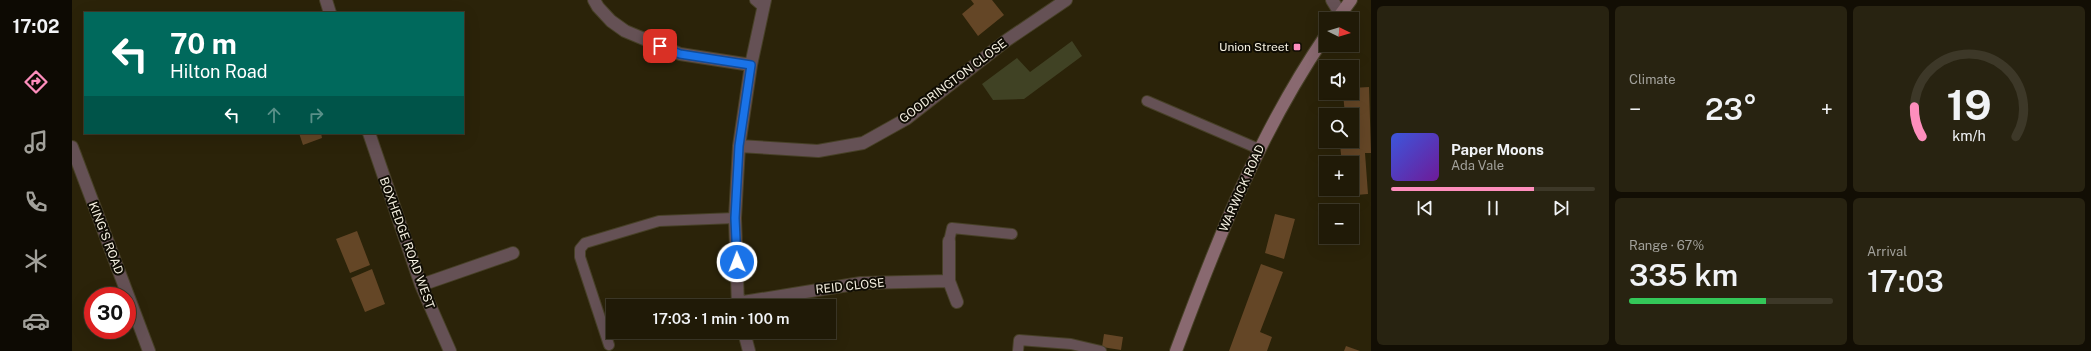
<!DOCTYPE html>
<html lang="en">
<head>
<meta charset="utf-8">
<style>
  :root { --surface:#201a07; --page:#282311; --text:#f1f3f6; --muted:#a2a19b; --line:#3d3828; --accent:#fe8ebd }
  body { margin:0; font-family:"Public Sans",sans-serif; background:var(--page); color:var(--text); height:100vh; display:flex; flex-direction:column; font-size:15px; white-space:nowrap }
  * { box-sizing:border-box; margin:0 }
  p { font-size:13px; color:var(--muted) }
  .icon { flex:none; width:22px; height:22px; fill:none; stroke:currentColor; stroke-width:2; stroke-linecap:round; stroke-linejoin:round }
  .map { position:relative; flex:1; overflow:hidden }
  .panel { display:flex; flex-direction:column; gap:6px; padding:6px; background:#120e04; width:720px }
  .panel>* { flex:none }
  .hud { position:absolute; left:12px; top:12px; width:380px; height:122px; border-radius:0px; box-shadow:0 4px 16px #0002,0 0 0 1px var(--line); background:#00695c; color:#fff; overflow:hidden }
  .needle { width:26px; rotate:95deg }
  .controls { position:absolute; left:1247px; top:12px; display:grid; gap:8px }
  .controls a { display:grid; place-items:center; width:40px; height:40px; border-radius:0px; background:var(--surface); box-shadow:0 4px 16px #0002,0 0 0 1px var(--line); font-size:20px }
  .speed { position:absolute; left:12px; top:287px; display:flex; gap:8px; font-size:20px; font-weight:700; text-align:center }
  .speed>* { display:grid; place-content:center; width:52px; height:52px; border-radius:50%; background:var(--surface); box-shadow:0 4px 16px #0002,0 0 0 1px var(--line); line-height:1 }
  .speed .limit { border:6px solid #d22; background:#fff; color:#111 }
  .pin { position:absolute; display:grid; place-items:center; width:34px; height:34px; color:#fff; margin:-17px; border-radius:8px; box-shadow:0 2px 6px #0006 }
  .me { position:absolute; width:44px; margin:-22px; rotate:359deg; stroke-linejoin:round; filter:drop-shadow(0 0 3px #0008) }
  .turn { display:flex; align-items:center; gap:14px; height:84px; padding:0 20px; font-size:18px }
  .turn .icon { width:52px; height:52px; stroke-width:2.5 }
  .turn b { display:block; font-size:28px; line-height:34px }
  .lanes { display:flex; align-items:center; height:38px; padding:0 20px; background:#0003; justify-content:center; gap:20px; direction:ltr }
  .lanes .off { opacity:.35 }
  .big { font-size:30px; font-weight:600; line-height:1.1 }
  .panel .tile { flex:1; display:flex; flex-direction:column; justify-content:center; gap:6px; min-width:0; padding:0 14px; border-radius:6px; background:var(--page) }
  .panel .dial { align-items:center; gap:0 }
  .dial svg { height:104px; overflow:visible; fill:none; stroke:var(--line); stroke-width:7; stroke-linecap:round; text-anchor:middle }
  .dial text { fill:var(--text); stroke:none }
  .song { display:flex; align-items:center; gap:12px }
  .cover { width:48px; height:48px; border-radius:6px; background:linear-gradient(135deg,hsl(230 70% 55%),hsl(280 70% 35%)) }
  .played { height:4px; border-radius:2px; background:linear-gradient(90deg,var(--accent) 70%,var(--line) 70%) }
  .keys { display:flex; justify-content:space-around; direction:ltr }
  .heat { display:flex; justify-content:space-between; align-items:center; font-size:22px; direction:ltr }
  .charge { height:6px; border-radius:3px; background:linear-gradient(90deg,#34c759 67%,var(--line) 0) }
  .panel .tiles { flex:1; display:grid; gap:6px; grid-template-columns:repeat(3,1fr) }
  .tile:first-child { grid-row:span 2 }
  .trip { position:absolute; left:534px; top:299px; width:230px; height:40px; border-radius:0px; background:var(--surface); box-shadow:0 4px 16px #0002,0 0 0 1px var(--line); font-weight:600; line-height:40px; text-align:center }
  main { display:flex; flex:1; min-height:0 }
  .dock { display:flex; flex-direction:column; width:72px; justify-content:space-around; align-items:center; background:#0d0a03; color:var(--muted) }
  .dock .icon { width:28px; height:28px }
  .dock .current { color:var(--accent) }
  .dock b { font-size:18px; color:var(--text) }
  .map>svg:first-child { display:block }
  .green { fill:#404224 }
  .building { fill:#644626 }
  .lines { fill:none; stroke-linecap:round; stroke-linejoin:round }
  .lane-casing { stroke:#474027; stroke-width:12 }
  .street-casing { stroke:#474027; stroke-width:14 }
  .secondary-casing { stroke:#474027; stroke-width:14 }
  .lane { stroke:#655155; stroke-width:10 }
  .street { stroke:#655155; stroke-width:12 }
  .secondary { stroke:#896970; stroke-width:12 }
  .route-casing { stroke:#114b97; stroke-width:10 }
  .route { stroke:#1a73e8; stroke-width:7 }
  .poi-dot { fill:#fe8ebd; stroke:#100d04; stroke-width:1.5 }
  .labels { text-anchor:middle; stroke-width:4; stroke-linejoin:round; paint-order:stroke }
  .poi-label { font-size:12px; fill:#f5f0e1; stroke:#100d04; text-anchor:end }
  .street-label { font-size:12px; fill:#f5f0e1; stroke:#100d04 }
</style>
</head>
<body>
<main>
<nav class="dock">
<b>17:02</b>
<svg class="icon current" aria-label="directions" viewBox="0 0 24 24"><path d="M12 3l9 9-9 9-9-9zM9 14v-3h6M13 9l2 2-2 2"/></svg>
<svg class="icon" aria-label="music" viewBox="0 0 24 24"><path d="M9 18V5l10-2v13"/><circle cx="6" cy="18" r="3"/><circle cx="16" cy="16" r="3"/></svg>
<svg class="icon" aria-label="phone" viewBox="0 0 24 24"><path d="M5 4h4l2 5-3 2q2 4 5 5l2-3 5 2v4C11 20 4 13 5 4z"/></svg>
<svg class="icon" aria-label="climate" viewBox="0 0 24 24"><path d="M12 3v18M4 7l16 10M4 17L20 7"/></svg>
<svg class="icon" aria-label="car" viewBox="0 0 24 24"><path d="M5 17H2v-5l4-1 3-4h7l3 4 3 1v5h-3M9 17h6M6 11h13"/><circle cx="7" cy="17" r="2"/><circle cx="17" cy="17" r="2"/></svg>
</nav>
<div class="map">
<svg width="1299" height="351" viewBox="0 0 1299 351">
  <rect width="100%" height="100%" fill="#2b2309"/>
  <path class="green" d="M 1000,41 L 1010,56 L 952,99 L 921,100 L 910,84 L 945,58 L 958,72 Z"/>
  <path class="building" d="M 899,0 L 920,0 L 932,15 L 906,36 L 890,14 L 902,4 Z
    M 1297,87 L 1299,153 L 1293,153 L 1296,194 L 1272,196 L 1272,189 L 1280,189 L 1280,163 L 1270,163 L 1268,145 L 1277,144 L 1277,141 L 1280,141 L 1280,115 L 1273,115 L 1271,93 L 1280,93 L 1280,88 Z
    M 227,133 L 249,133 L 250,138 L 231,145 Z
    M 1203,214 L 1223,219 L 1212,259 L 1193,253 Z
    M 285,231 L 298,265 L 278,273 L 264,239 Z
    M 1189,264 L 1211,272 L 1188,332 L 1200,337 L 1195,351 L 1157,351 Z
    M 300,269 L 313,304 L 293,312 L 279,278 Z
    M 1032,334 L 1051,337 L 1049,350 L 1030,347 Z
    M 1274,346 L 1288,351 L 1272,351 Z"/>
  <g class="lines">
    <defs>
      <path id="lane" d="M 683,0 L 690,6
        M 1075,101 L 1187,149
        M 877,241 L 880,228 L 940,234
        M 537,345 L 508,257 L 508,249 L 513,243 L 587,221 L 663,218
        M 946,351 L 947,340 L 999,344 L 1029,351"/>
      <path id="street" d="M 254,0 L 258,13
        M 522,0 L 526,7 L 539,21 L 553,31 L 608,54 L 679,65
        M 1260,0 L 1268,13
        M 297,133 L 349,285 L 378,351
        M 667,146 L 746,151 L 791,143 L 834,119 L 935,40 L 994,0
        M 0,147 L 77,351
        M 877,281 L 885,302
        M 349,285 L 441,253
        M 665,303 L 789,283 L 877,281 L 877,241
        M 666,306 L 663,218 L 667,146 L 679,65 L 693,0
        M 672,332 L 677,351"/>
      <path id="secondary" d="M 1265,19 L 1279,0
        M 1104,351 C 1146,238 1186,135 1254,35"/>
    </defs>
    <use href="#lane" class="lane-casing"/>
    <use href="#street" class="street-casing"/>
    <use href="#secondary" class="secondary-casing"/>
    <use href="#lane" class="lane"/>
    <use href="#street" class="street"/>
    <use href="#secondary" class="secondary"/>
  </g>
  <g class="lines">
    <defs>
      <path id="route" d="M 588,46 L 608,54 L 679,65 L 667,146 L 663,218 L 665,262"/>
    </defs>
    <use href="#route" class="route-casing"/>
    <use href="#route" class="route"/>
  </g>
  <rect class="poi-dot" x="1221" y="43" width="8" height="8" rx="2"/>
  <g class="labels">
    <g class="poi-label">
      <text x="1217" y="51">Union Street</text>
    </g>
    <g class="street-label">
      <text transform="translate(881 81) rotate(-37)" y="4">GOODRINGTON CLOSE</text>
      <text transform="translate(1170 188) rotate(-66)" y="4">WARWICK ROAD</text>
      <text transform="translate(34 238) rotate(69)" y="4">KING'S ROAD</text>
      <text transform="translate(335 243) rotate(70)" y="4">BOXHEDGE ROAD WEST</text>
      <text transform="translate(778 286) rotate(-6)" y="4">REID CLOSE</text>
    </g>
  </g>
</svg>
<div class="controls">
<a><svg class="needle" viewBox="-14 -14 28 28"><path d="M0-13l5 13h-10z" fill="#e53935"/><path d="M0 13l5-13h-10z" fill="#a2a19b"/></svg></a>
<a><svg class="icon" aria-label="sound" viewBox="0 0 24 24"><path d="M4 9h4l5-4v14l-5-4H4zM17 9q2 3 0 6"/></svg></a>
<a><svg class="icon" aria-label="search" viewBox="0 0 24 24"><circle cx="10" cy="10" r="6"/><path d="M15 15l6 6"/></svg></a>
<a>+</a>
<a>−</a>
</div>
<div class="speed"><div class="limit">30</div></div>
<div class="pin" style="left:588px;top:46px;background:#d93025"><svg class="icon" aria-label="arrive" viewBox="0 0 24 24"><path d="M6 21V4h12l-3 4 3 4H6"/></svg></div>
<svg class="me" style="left:665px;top:262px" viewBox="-20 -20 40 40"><circle r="17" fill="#1a73e8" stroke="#fff" stroke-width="3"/><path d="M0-11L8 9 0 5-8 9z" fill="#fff"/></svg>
<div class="trip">17:03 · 1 min · 100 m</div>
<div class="hud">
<div class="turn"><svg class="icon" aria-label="left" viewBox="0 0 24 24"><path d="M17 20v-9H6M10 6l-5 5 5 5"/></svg><div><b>70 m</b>Hilton Road</div></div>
<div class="lanes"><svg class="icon" aria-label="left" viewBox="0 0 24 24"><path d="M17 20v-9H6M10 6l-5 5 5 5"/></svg><svg class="icon off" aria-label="ahead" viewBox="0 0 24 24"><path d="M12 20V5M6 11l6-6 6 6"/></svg><svg class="icon off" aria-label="right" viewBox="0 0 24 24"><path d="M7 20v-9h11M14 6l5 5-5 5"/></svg></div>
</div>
</div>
<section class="panel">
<div class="tiles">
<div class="tile">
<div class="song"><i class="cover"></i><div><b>Paper Moons</b><p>Ada Vale</p></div></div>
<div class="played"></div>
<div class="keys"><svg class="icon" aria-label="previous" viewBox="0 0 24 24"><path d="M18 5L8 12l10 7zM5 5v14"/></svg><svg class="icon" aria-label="pause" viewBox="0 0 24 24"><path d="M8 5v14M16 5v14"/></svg><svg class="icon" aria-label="next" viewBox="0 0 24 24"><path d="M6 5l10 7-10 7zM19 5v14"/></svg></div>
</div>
<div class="tile"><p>Climate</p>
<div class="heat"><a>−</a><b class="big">23°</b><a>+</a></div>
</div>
<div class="tile dial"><svg viewBox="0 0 100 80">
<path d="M14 69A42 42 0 1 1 86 69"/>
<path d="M14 69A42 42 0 0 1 8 46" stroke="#fe8ebd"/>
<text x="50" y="56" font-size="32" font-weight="700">19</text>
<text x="50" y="72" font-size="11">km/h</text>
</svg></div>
<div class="tile"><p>Range · 67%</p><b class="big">335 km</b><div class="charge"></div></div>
<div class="tile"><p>Arrival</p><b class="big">17:03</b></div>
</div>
</section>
</main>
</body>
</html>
